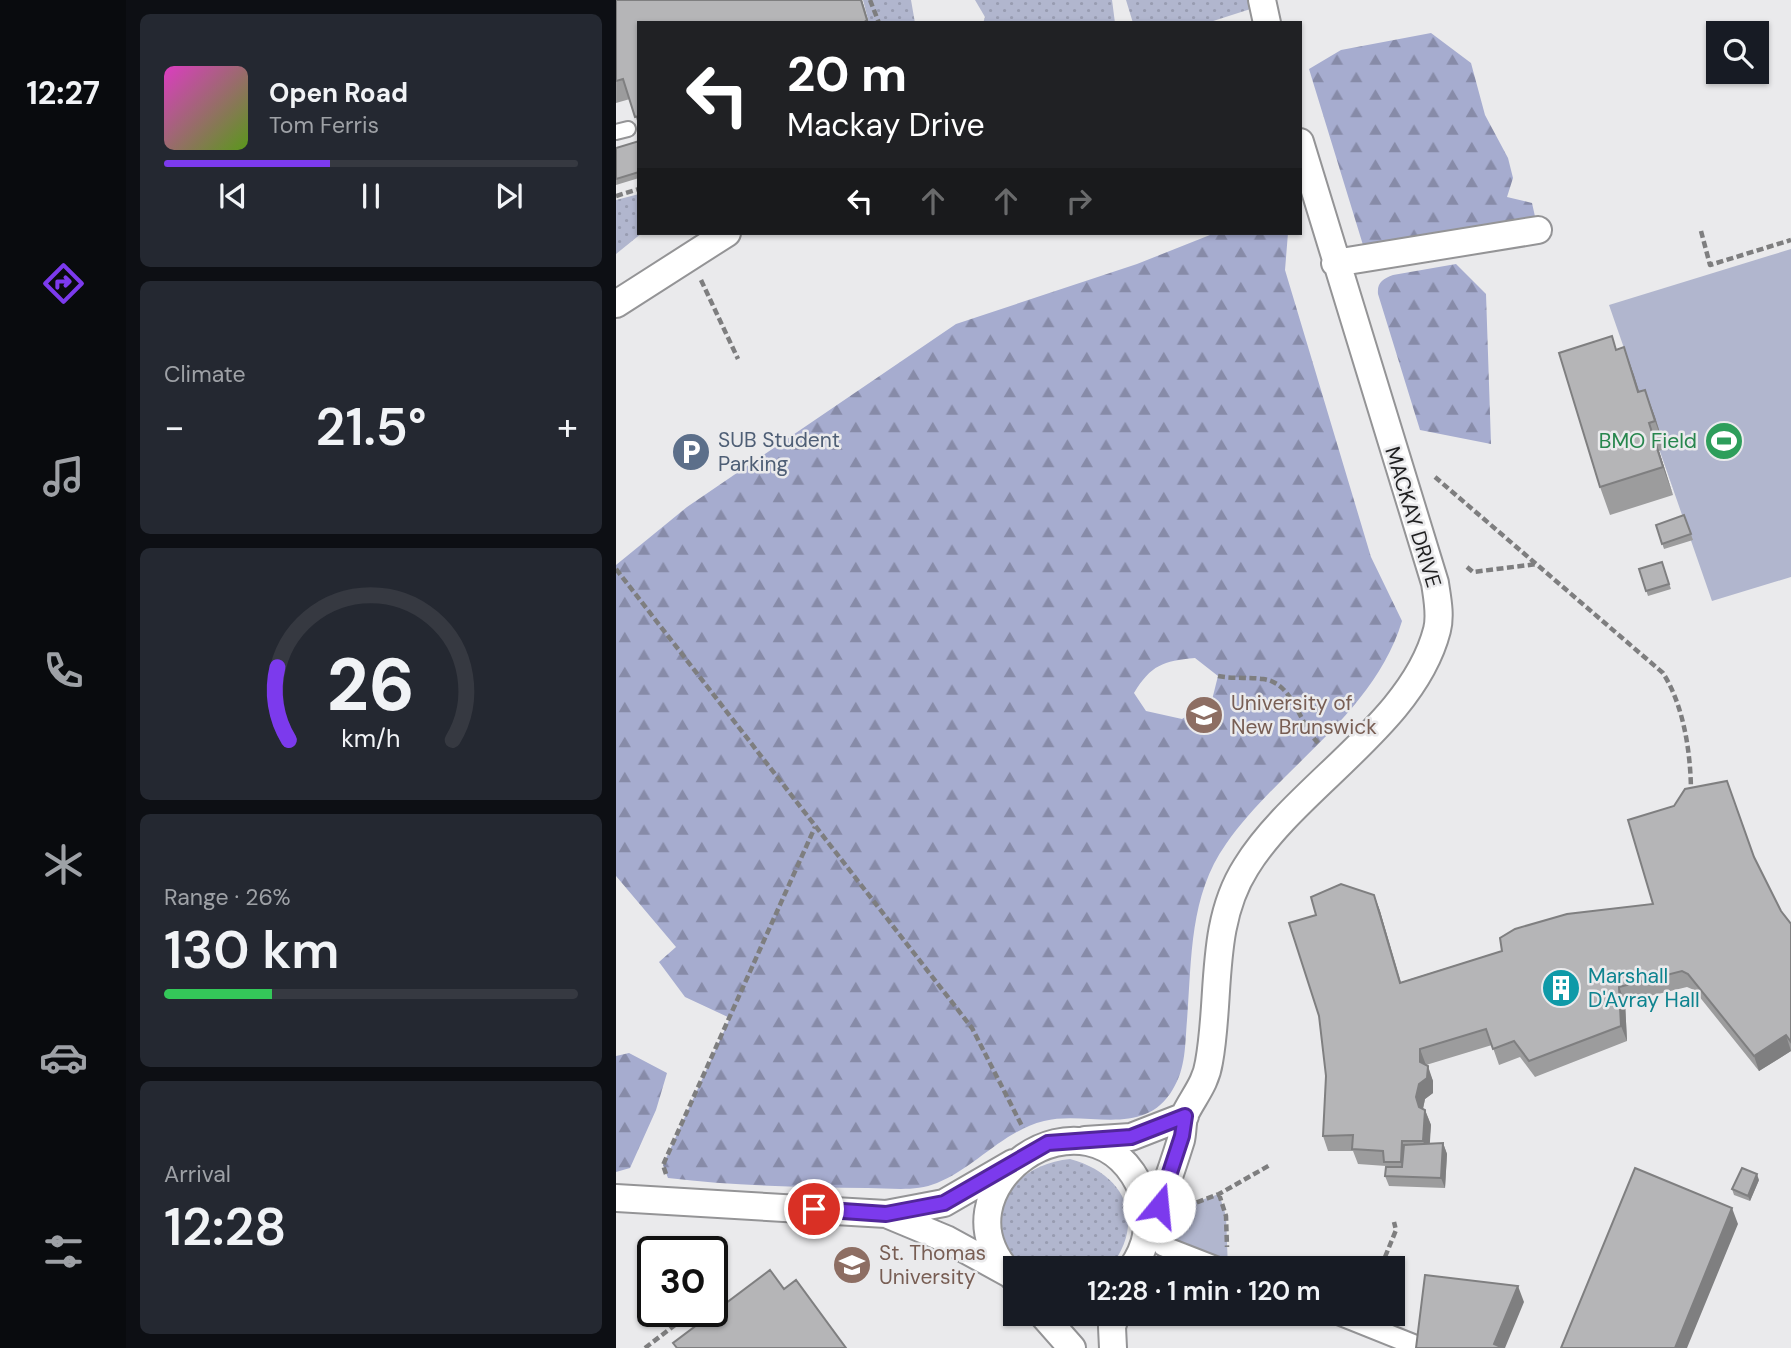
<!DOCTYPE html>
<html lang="en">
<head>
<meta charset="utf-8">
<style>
  :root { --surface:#171b24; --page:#242831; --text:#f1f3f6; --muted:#9ea1a6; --line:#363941; --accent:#7c3aed }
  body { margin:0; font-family:"DM Sans",sans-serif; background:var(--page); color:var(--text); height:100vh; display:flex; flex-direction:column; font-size:26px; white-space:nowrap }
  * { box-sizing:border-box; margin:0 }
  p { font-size:23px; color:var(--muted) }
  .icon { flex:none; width:38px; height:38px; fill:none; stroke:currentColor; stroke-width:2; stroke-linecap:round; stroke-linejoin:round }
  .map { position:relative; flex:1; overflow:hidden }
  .drawer { display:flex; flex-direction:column; gap:14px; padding:14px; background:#0d0f14; width:490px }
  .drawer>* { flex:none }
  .banner { position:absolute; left:21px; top:21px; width:665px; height:214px; border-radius:0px; box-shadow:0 2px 5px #0004; background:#202124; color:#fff; overflow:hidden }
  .buttons { position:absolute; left:1090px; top:21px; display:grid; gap:14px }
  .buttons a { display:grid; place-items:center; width:63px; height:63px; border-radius:0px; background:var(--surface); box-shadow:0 2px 5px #0004; font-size:35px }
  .speed { position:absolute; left:21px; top:1236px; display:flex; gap:14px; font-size:35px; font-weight:700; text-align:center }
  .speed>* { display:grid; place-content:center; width:91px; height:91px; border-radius:50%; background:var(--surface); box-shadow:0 2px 5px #0004; line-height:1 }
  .speed .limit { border:4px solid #111; border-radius:10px; background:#fff; color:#111 }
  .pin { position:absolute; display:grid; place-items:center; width:60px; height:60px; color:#fff; margin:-30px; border:4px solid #fff; border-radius:50%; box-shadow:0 2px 7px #0007 }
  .me { position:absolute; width:77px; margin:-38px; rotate:17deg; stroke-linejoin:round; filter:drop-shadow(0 0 5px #0008) }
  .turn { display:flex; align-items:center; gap:24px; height:147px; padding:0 35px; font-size:32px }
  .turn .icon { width:91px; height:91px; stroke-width:2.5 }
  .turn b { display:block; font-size:49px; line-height:60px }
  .lanes { display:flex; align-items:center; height:66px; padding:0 35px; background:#0003; justify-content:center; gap:35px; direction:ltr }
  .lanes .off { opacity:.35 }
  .big { font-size:52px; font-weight:600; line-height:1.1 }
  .drawer .tile { flex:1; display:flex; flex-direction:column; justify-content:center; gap:10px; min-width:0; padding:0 24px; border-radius:10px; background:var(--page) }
  .drawer .dial { align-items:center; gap:0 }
  .dial svg { height:182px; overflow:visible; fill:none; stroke:var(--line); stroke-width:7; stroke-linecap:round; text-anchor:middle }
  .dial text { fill:var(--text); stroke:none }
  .song { display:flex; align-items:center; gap:21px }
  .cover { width:84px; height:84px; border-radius:10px; background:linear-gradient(135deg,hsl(310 70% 55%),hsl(90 70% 35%)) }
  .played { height:7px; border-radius:4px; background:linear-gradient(90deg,var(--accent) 40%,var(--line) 40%) }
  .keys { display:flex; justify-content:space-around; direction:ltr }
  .heat { display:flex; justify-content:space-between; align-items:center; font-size:38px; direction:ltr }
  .charge { height:10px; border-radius:5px; background:linear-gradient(90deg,#34c759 26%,var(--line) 0) }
  .trip { position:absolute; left:387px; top:1256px; width:402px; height:70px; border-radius:0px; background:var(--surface); box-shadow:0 2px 5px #0004; font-weight:600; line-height:70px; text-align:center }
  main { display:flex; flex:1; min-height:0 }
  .menu { display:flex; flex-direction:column; width:126px; justify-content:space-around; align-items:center; background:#090b0e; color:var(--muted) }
  .menu .icon { width:49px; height:49px }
  .menu .current { color:var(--accent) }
  .menu b { font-size:32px; color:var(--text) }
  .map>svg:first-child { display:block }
  .grass { fill:url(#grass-dots) }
  .forest { fill:url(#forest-firs); fill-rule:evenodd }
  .garden { fill:#b1b6ce }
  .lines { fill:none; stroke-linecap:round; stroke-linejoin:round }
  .service-casing { stroke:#949496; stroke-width:18 }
  .pedestrian-casing { stroke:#949496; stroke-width:23 }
  .minor-casing { stroke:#949496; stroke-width:30 }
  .path { stroke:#7e7e7f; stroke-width:4.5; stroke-dasharray:7 3.5; stroke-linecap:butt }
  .service { stroke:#fff; stroke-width:14 }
  .pedestrian { stroke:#fff; stroke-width:19 }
  .minor { stroke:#fff; stroke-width:26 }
  .wall { fill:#9c9c9d }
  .shaded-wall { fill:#7f7f80 }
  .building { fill:#b5b5b7; stroke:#7f7f80; stroke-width:2 }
  .route-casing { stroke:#51269a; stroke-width:18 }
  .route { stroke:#7c3aed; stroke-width:12 }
  .labels { text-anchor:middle; stroke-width:5; stroke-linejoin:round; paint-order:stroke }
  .service-label { font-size:21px; fill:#4e5e75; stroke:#eaeaec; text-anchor:start }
  .leisure-label { font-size:21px; fill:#27864d; stroke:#eaeaec; text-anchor:end }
  .street-label { font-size:21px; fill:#1f1f20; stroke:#eaeaec }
  .education-label { font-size:21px; fill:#785e54; stroke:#eaeaec; text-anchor:start }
  .culture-label { font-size:21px; fill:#0d838f; stroke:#eaeaec; text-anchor:start }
</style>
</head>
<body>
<main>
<nav class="menu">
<b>12:27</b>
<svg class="icon current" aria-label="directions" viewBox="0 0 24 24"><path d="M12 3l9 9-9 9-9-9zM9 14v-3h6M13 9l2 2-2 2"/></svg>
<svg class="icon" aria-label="music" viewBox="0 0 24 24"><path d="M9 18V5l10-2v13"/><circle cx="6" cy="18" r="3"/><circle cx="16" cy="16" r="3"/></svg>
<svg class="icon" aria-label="phone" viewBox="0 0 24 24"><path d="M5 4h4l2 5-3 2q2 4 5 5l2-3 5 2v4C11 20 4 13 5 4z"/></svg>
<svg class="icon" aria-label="climate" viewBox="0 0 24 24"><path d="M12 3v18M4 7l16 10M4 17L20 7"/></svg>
<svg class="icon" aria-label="car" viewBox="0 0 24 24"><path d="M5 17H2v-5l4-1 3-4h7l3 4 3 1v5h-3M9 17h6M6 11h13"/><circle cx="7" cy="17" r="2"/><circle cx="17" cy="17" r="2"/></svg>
<svg class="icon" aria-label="filters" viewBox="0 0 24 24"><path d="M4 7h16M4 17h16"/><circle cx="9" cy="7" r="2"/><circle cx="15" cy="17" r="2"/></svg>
</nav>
<section class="drawer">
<div class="tile">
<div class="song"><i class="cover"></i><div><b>Open Road</b><p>Tom Ferris</p></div></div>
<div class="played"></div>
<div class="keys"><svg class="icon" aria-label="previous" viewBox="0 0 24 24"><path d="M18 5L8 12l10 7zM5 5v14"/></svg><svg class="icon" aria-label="pause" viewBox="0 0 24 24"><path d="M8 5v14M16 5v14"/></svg><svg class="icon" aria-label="next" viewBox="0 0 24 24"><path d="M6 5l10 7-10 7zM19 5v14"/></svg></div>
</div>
<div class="tile"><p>Climate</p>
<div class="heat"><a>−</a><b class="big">21.5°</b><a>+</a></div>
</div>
<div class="tile dial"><svg viewBox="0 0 100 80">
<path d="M14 69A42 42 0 1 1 86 69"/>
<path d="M14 69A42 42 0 0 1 9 37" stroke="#7c3aed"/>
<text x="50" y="56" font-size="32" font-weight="700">26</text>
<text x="50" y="72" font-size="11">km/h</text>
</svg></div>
<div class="tile"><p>Range · 26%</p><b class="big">130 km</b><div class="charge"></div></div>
<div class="tile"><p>Arrival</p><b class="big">12:28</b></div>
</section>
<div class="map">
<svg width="1175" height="1348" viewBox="0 0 1175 1348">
  <defs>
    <pattern id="grass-dots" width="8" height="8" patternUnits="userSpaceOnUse" patternTransform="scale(1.75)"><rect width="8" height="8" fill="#b1b6ce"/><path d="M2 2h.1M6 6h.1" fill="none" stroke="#989cb1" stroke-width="1.8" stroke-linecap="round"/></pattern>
    <pattern id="forest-firs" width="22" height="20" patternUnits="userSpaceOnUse" patternTransform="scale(1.75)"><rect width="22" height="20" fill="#a6accf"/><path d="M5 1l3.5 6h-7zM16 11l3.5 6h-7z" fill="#878ba8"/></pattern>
  </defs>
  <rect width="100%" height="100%" fill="#eaeaec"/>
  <path class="grass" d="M 247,0 L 295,0 L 299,23 L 253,23 Z
    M 359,0 L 496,0 L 499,23 L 367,23 L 369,17 Z
    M 510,0 L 646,0 L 647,5 L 591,23 L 517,23 Z
    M 23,194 L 23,233 L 26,233 L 0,254 L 0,200 Z
    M 454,1159 C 510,1174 531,1222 493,1269 L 406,1269 C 400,1262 393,1254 390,1246 C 370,1197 410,1163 454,1159 Z"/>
  <path class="forest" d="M 815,33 L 855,63 L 869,115 L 892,158 L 897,178 L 891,197 L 916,203 L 922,230 L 751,258 L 693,69 L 725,50 Z
    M 599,233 L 672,233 L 669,270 L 755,557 L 786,621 C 758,714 664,767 610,844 C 573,896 576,959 571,1020 C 569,1044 570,1068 557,1089 C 528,1139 471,1110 428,1121 C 387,1131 359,1168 321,1183 C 299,1192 275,1188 252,1188 C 185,1187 118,1186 52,1178 L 47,1165 L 114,1018 L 69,997 L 43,962 L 60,947 L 0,876 L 0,565 L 71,507 L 340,324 L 521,264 ZM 579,658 L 602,676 L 596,700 L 566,719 L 530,711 L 518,693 C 535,665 547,661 579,658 Z
    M 840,264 L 870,294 L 875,444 L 804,430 L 762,294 C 761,282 767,279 777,275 Z
    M 13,1053 L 51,1073 L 40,1110 L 14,1168 L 0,1172 L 0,1056 Z"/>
  <path class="garden" d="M 1175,249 L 1175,577 L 1096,601 L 993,305 Z
    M 603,1194 L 610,1216 L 612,1269 L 537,1269 L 556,1210 Z
    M 518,1314 L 541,1314 L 534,1322 L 514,1326 Z"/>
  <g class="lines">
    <defs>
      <path id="service" d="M 0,132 L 12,129"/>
      <path id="pedestrian" d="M 547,1246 L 606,1269
        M 721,1314 L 806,1348"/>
      <path id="minor" d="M 646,0 L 651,23
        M 719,263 L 922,230
        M 0,304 L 111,233
        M 469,1140 L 515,1137 L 569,1116
        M 0,1198 L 270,1214 L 328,1203 L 397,1163
        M 270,1214 L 330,1239 L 394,1274
        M 530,1235 C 544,1204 555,1172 565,1140 C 567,1132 566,1122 569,1114 C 578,1096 590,1083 593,1062 C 605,997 593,925 630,867 C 679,787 797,724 821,630 C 825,615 821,597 819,583 L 684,142
        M 399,1279 C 305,1191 476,1070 527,1193 C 537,1218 531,1248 515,1269
        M 426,1314 L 456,1348
        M 497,1348 L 496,1327 L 500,1314"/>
    </defs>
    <use href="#service" class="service-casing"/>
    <use href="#pedestrian" class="pedestrian-casing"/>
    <use href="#minor" class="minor-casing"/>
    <path class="path" d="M 254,0 L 263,23
      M 0,196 L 23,189
      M 1085,231 L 1094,265 L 1175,240
      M 85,280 L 122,359
      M 819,477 L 1047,673 C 1068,706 1075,754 1075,794
      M 851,567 L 857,572 L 921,564
      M 0,569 L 356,1028 L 407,1128
      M 602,676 C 617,679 632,677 647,679 C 678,683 683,724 702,743
      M 50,1174 L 47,1165 L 199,827
      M 603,1194 L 610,1216 L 611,1247
      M 571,1206 L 603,1194 L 654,1165
      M 769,1257 L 780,1230 L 778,1222
      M 29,1348 L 59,1325"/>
    <use href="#service" class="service"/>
    <use href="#pedestrian" class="pedestrian"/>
    <use href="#minor" class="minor"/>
  </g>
  <path class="wall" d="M 0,0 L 23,23 L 23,127 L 14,99 L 0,103 Z
    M 23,141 L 23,178 L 0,185 L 0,148 Z
    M 1008,347 L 1023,391 L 1029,390 L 1039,417 L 1049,449 L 1043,451 L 1057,495 L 994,515 L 984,487 Z
    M 1068,515 L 1077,540 L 1048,549 L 1040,525 Z
    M 1046,562 L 1055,589 L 1032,596 L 1023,569 Z
    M 1138,857 L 1165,911 L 1175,924 L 1175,1051 L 1143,1071 L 1078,990 L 1071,987 L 1009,1002 L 1011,1041 L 919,1077 L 904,1057 L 883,1065 L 876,1045 L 810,1065 L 817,1081 L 817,1093 L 809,1099 L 807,1109 L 809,1110 L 815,1125 L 813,1144 L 827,1143 L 831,1154 L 829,1188 L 773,1186 L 769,1176 L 770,1166 L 742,1164 L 737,1151 L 712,1151 L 707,1136 L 758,895 L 764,911 L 785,982 L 1037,904 Z
    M 1143,1180 L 1134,1201 L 1118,1195 L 1116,1189 Z"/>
  <path class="shaded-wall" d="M 245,0 L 246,0 L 253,23 L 247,23 Z
    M 1008,347 L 1018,375 L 1032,420 L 1022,392 Z
    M 1029,390 L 1039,417 L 1049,449 L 1039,421 Z
    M 1033,423 L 1043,451 L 1057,495 L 1047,467 Z
    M 758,895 L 764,911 L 789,998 L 784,983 Z
    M 1003,987 L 1009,1002 L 1011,1041 L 1005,1026 Z
    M 1170,1035 L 1175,1051 L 1143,1071 L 1138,1056 Z
    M 804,1049 L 810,1065 L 804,1062 Z
    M 812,1066 L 817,1081 L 817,1093 L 809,1099 L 806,1113 L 809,1110 L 815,1125 L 813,1157 L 807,1141 L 800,1097 L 803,1084 Z
    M 786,1141 L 791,1156 L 790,1178 L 785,1162 Z
    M 827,1143 L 831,1154 L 829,1188 L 825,1178 Z
    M 1141,1174 L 1143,1180 L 1134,1201 L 1132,1196 Z
    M 1116,1208 L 1122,1224 L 1071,1348 L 1059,1348 Z
    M 902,1286 L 908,1302 L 889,1348 L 880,1348 L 878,1344 Z"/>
  <path class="building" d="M 0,0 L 245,0 L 251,20 L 247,23 L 23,23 L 23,116 L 19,117 L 7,79 L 0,81 Z
    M 23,141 L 23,172 L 0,179 L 0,148 Z
    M 996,336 L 1000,350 L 1008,347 L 1022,392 L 1029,390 L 1039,421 L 1033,423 L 1047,467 L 984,487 L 943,353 Z
    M 1068,515 L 1075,534 L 1046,544 L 1040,525 Z
    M 1046,562 L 1053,584 L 1030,591 L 1023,569 Z
    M 1111,781 L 1138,857 L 1165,911 L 1175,924 L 1175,1042 L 1170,1035 L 1138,1056 L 1072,974 L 1066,971 L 1003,987 L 1005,1026 L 913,1061 L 898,1041 L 877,1049 L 870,1029 L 804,1049 L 804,1062 L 812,1066 L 811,1078 L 803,1084 L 800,1097 L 803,1107 L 809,1110 L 807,1141 L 786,1141 L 785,1162 L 768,1162 L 767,1151 L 736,1149 L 737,1135 L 707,1136 L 710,1076 L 703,1016 L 673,923 L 700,915 L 695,897 L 725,884 L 758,895 L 784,983 L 886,951 L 884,938 L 899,929 L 951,914 L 1037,904 L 1012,820 L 1058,806 L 1069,789 Z
    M 827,1143 L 825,1178 L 769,1176 L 770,1167 L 786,1167 L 788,1145 Z
    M 1019,1168 L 1116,1208 L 1059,1348 L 945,1348 Z
    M 1126,1168 L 1141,1174 L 1132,1196 L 1116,1189 Z
    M 154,1270 L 168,1289 L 180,1280 L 230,1348 L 61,1348 L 57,1343 Z
    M 809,1275 L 902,1286 L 878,1344 L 887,1348 L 800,1348 Z"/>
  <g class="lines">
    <defs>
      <path id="route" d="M 198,1209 L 270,1214 L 328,1203 L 432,1143 L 515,1137 L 569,1116 L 566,1136 L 543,1206"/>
    </defs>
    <use href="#route" class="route-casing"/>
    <use href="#route" class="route"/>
  </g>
  <defs>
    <symbol id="stadium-disc" viewBox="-11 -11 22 22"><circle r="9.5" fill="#2e9e5b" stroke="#eaeaec"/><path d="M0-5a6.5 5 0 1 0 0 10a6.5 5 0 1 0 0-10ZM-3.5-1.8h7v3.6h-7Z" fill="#fff"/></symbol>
    <symbol id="parking-disc" viewBox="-11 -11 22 22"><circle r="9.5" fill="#5c6f8a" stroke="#eaeaec"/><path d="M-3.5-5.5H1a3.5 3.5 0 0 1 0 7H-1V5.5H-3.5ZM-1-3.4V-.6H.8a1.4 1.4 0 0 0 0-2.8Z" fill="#fff"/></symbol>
    <symbol id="university-disc" viewBox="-11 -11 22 22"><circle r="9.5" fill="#8d6e63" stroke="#eaeaec"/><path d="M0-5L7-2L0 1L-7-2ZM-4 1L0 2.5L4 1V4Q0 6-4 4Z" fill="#fff"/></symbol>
    <symbol id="building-disc" viewBox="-11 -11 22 22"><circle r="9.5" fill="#0f9aa8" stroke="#eaeaec"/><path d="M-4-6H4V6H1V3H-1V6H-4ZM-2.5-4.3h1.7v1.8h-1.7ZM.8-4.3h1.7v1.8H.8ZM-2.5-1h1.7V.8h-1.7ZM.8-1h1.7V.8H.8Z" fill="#fff"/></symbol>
  </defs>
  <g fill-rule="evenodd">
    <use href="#stadium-disc" x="1086" y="419" width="44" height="44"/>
    <use href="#parking-disc" x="53" y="430" width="44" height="44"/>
    <use href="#university-disc" x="566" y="693" width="44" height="44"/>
    <use href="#building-disc" x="923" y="966" width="44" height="44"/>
    <use href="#university-disc" x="214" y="1243" width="44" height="44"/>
  </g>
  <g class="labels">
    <g class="service-label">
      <text x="102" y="447">SUB Student<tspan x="102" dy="24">Parking</tspan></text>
    </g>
    <g class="leisure-label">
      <text x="1081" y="448">BMO Field</text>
    </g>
    <g class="street-label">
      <text transform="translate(797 517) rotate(73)" y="7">MACKAY DRIVE</text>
    </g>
    <g class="education-label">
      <text x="615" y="710">University of<tspan x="615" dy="24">New Brunswick</tspan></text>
      <text x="263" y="1260">St. Thomas<tspan x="263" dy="24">University</tspan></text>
    </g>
    <g class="culture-label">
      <text x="972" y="983">Marshall<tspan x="972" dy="24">D'Avray Hall</tspan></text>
    </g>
  </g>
</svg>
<div class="buttons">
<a><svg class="icon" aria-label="search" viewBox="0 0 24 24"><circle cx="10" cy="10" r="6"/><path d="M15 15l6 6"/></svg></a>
</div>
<div class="speed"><div class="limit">30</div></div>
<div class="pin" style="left:198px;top:1209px;background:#d93025"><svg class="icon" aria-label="arrive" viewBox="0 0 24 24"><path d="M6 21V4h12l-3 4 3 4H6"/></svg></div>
<svg class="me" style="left:543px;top:1206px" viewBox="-20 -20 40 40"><circle r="19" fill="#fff"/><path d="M0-13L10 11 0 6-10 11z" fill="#7c3aed"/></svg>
<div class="trip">12:28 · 1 min · 120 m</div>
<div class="banner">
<div class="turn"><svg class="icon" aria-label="left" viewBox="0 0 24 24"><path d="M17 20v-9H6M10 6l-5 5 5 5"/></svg><div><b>20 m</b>Mackay Drive</div></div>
<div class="lanes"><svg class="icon" aria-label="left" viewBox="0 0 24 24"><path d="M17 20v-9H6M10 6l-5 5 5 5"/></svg><svg class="icon off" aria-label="ahead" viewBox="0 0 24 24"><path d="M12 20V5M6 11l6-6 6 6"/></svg><svg class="icon off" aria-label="ahead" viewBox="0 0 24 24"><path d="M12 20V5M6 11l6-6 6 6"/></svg><svg class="icon off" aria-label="right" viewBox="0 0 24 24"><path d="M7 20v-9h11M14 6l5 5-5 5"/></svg></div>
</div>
</div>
</main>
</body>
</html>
